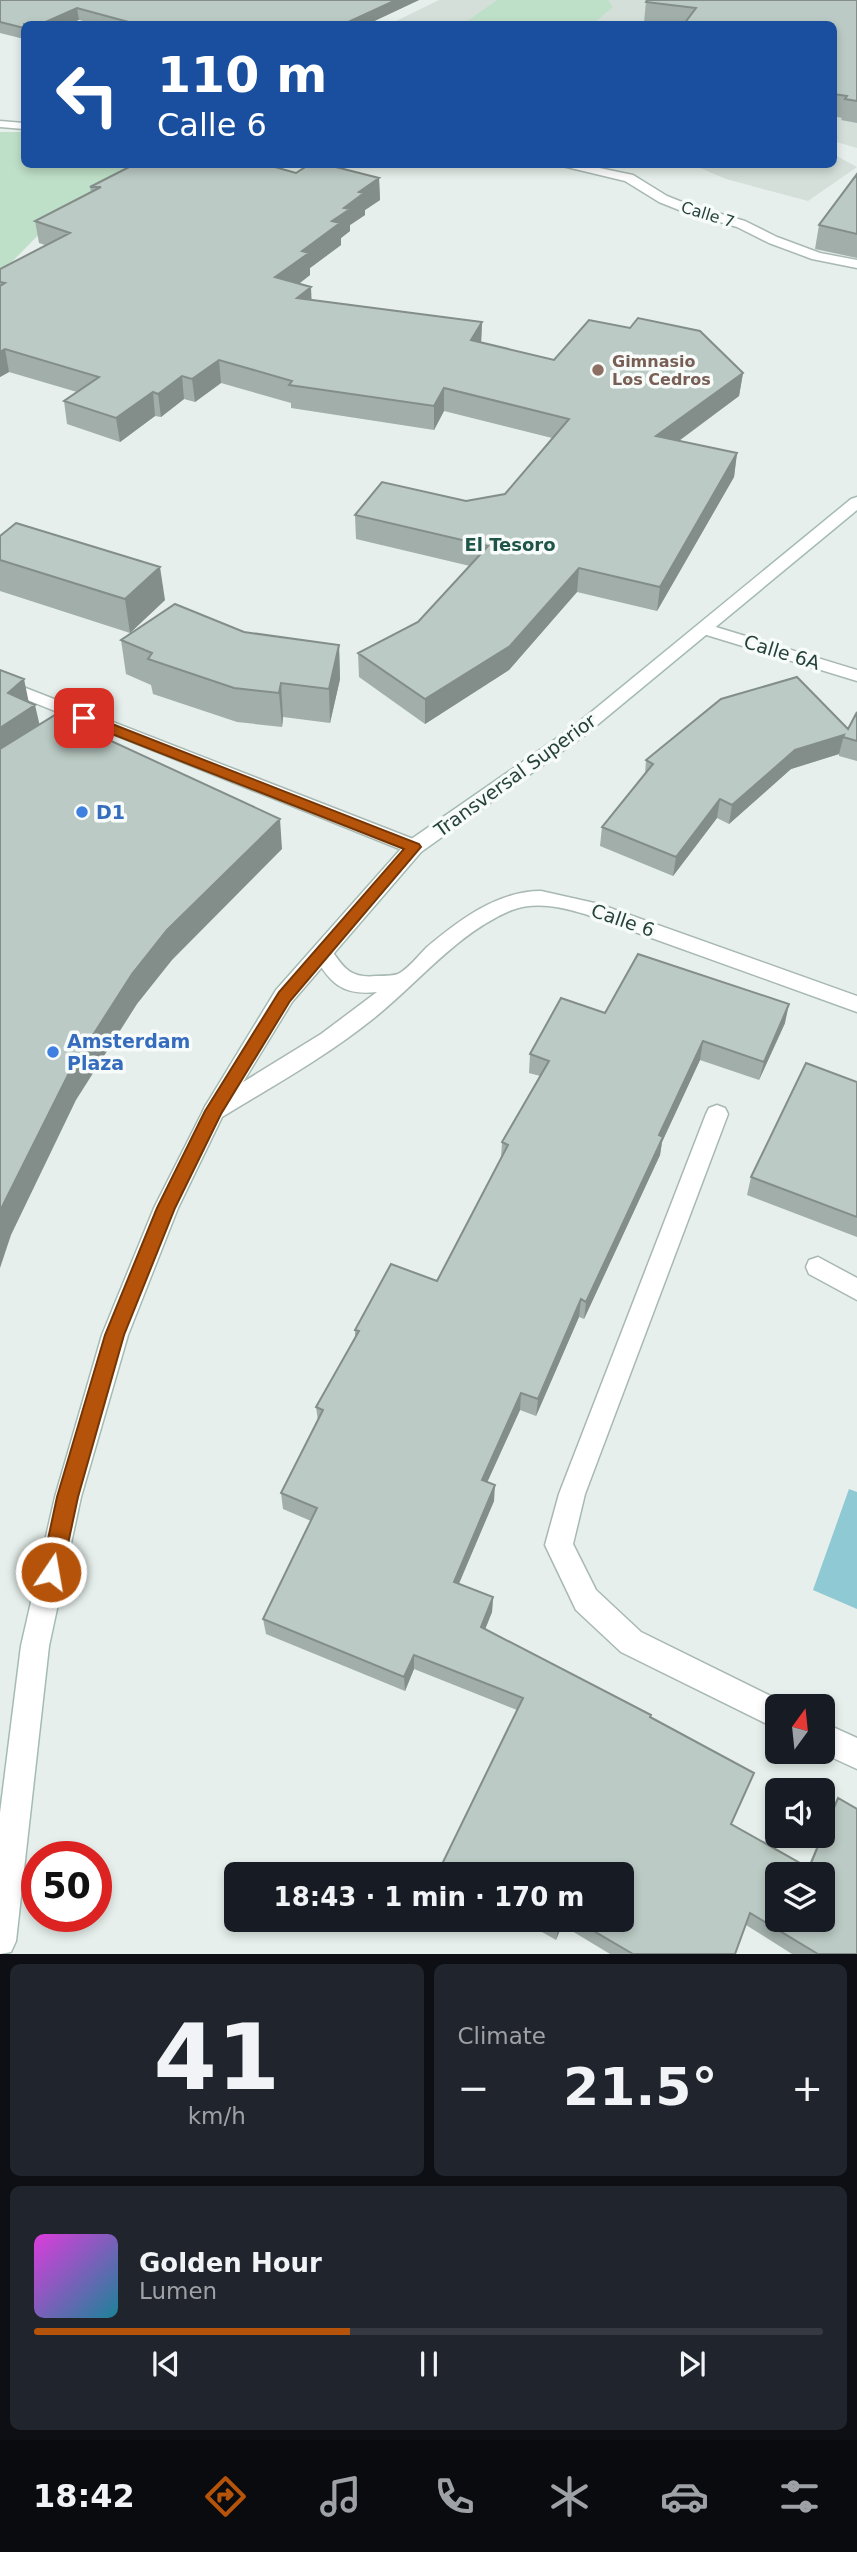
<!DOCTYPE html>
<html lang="en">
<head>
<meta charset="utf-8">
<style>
  :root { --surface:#171b24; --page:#20242c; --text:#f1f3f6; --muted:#9ea1a6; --line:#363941; --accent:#b45309 }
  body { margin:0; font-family:"DejaVu Sans",sans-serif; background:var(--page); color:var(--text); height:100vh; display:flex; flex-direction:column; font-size:26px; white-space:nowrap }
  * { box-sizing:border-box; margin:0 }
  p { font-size:23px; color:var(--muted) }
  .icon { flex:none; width:38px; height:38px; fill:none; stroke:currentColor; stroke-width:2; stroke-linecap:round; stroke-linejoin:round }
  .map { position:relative; height:1954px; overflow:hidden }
  .panel { display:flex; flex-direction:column; gap:10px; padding:10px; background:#0d0f14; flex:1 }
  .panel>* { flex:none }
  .banner { position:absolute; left:21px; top:21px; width:816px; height:147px; border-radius:10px; box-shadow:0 4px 10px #0003; background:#1a4fa0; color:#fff; overflow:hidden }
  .needle { width:46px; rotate:15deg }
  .buttons { position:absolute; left:765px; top:1694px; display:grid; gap:14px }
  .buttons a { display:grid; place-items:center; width:70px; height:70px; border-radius:10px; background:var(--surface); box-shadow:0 4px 10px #0003; font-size:35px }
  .speed { position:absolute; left:21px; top:1841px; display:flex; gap:14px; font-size:35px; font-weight:700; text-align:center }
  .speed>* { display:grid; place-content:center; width:91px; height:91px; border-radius:50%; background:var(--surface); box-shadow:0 4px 10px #0003; line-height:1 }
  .speed .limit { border:10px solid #d22; background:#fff; color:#111 }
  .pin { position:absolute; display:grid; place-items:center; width:60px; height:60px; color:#fff; margin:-30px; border-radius:14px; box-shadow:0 4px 10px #0006 }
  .me { position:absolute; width:77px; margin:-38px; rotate:12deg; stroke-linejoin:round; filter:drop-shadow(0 0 5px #0008) }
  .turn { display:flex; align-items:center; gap:24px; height:147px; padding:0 21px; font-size:32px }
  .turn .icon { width:91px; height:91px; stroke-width:2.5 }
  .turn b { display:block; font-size:49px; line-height:60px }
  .big { font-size:52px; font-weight:600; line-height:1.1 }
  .panel .widget { flex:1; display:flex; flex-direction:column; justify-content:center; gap:10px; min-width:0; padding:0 24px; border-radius:10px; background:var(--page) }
  .panel .dial { align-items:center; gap:0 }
  .dial b { font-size:91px; line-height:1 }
  .song { display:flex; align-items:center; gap:21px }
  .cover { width:84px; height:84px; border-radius:10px; background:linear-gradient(135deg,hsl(300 70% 55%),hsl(190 70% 35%)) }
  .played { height:7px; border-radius:4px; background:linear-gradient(90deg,var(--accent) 40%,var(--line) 40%) }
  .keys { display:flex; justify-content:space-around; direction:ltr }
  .heat { display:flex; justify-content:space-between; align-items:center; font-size:38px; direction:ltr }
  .panel .tiles { flex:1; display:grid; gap:10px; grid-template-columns:1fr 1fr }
  .widget:last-child { grid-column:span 2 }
  .trip { position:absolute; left:224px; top:1862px; width:410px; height:70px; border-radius:10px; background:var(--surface); box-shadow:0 4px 10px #0003; font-weight:600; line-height:70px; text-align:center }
  .tab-bar { display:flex; height:112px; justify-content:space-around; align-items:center; background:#090b0e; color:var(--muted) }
  .tab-bar .icon { width:49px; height:49px }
  .tab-bar .active { color:var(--accent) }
  .tab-bar b { font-size:32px; color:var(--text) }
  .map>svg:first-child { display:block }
  .built { fill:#d4dfda }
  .green { fill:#bfe0c8 }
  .water { fill:#8ec9d4 }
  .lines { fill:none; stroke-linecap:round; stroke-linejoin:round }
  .street-casing { stroke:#a8b8b2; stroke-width:3 }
  .secondary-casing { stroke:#a4bbb3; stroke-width:3 }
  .street { fill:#fff; fill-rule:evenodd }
  .secondary { fill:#fff; fill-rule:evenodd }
  .wall { fill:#a1aea9 }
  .shaded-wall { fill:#838d89 }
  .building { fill:#bbcac4; stroke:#838d89; stroke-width:2; fill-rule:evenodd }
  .route { fill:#b45309; stroke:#753606; stroke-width:2 }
  .education-dot { fill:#8d6e63; stroke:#f7fbf9; stroke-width:2.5 }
  .shop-dot { fill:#3f7fe0; stroke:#f7fbf9; stroke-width:2.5 }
  .labels { text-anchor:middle; stroke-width:7; stroke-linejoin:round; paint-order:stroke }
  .far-street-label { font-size:16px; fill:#24423a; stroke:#f7fbf9 }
  .far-education-label { font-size:16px; font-weight:bold; fill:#785e54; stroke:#f7fbf9; text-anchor:start }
  .far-neighbourhood-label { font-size:18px; font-weight:bold; fill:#1f5548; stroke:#f7fbf9 }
  .street-label { font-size:19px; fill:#24423a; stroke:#f7fbf9 }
  .shop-label { font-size:19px; font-weight:bold; fill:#366cbe; stroke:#f7fbf9; text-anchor:start }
</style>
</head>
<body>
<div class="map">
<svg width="857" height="1954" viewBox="0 0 857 1954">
  <rect width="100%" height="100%" fill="#e6efeb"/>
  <path class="built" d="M 439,0 L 857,0 L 857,148 L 833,141 L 833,24 L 390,24 Z
    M 833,154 L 857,167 L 808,201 L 726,179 L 693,165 L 833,164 Z"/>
  <path class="green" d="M 497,0 L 608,0 L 613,7 L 593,24 L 463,24 Z
    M 0,132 L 24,132 L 24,164 L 147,165 L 56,217 L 0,274 Z"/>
  <path class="water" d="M 849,1489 L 857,1492 L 857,1609 L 813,1590 Z"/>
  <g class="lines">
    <defs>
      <path id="street" d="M 0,121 L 24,123 L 24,129 L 0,127 Z
        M 554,164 L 580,164 L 633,175 L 667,196 L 687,204 L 745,221 L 777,237 L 820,253 L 857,260 L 857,268 L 812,259 L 769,243 L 737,227 L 679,210 L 659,202 L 625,181 Z
        M 706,624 L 857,670 L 857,681 L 700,633 L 697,629 Z
        M 0,678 L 421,842 L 424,847 L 421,852 L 407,852 L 0,689 Z
        M 541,891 L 599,904 L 857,996 L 857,1012 L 585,914 C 561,907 536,901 512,910 C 458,932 418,983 374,1018 C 327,1056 273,1086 222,1117 L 214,1120 L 206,1117 L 203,1111 L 206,1105 L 321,1034 L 377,992 C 341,996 329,982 312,952 L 315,947 C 341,939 332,981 376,976 C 382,976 392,976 398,974 C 408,969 418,956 426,948 C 458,921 497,891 541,891 Z
        M 717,1105 L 725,1108 L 728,1114 L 585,1494 L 573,1544 L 596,1590 L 641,1632 L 787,1704 L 788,1706 L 777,1706 L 777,1729 L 621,1652 L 576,1610 L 545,1545 L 559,1494 L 706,1114 L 709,1108 Z
        M 818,1257 L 857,1278 L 857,1300 L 809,1274 L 806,1267 L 809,1260 Z
        M 822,1722 L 857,1738 L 857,1769 L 820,1752 L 822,1752 Z"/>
      <path id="secondary" d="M 857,497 L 857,510 L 585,735 L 421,852 L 292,1002 L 223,1115 L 178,1208 L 128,1335 L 81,1497 L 49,1646 L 16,1941 L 11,1952 L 0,1954 L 0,1813 L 21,1646 L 55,1497 L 102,1335 L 154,1208 L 206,1105 L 276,990 L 407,842 L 573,727 L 851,499 Z"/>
    </defs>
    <use href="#street" class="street-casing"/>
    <use href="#secondary" class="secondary-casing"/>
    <use href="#street" class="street"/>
    <use href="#secondary" class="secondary"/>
  </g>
  <path class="wall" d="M 0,0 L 419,0 L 368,24 L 96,24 L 79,20 L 24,24 L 24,39 L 0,33 Z
    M 857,0 L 857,123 L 841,120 L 842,118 L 833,116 L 833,24 L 662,24 L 644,22 L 646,2 Z
    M 296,173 L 379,178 L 380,200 L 365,210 L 365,215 L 350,225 L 350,231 L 341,238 L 341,245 L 310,268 L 310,275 L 299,284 L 312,300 L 482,322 L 481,342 L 554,360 L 743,373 L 739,396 L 679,441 L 737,453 L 734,477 L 657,611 L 577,592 L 509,670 L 425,724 L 359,677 L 358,653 L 418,622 L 470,566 L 356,539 L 355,515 L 466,501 L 505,494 L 552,438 L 444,411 L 434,430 L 291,408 L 291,403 L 221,383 L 195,402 L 184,399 L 161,417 L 155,416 L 120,442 L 67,424 L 64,401 L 77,392 L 9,372 L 0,377 L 0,269 L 45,245 L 39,243 L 35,221 L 91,192 L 90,187 Z
    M 857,174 L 857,258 L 815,249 L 819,225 Z
    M 0,536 L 165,600 L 130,633 L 0,591 Z
    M 244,632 L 339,645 L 340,679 L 330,723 L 283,717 L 282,727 L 237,722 L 153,694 L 151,685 L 126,674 L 121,640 Z
    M 857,712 L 857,761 L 839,756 L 839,754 L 791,769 L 729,824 L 717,818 L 673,876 L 600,846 L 602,827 L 645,775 L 646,760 L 848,729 Z
    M 605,1013 L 785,1023 L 759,1080 L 700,1060 L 662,1142 L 660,1155 L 584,1319 L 579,1317 L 536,1416 L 520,1410 L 487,1482 L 494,1501 L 459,1584 L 493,1597 L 492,1612 L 485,1629 L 651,1718 L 732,1825 L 808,1867 L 821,1836 L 822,1836 L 822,1832 L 831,1811 L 838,1798 L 857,1954 L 792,1954 L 746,1925 L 735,1954 L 610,1954 L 562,1925 L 556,1940 L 521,1920 L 621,1920 L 621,1874 L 443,1874 L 443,1862 L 517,1710 L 414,1669 L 405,1691 L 266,1634 L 263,1619 L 311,1521 L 283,1509 L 281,1493 L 318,1421 L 316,1407 L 355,1337 L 355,1330 L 437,1281 L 501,1158 L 502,1142 L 540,1076 L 529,1073 L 530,1054 Z
    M 857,1082 L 857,1237 L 747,1195 L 751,1177 Z"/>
  <path class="shaded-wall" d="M 396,0 L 419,0 L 368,24 L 344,24 Z
    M 77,8 L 79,20 L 68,24 L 41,24 Z
    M 379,178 L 380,200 L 365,210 L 365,215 L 350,225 L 350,231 L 341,238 L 341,245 L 310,268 L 310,275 L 277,300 L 275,277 L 332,221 L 359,192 Z
    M 311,287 L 312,309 L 297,298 Z
    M 482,322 L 481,345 L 471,340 Z
    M 5,349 L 9,372 L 0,377 L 0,352 Z
    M 219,360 L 221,383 L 195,402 L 192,379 Z
    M 743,373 L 739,396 L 654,459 L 656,436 Z
    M 182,376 L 184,399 L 161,417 L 158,394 Z
    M 444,388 L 444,411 L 434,430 L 434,406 Z
    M 153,392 L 155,416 L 120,442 L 116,418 Z
    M 737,453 L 734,477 L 657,611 L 660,587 Z
    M 160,567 L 165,600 L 130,633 L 125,599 Z
    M 579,568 L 577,592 L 509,670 L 425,724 L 425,699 Z
    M 339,645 L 340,679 L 330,723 L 329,689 Z
    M 24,679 L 30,708 L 35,705 L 42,735 L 0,762 L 0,728 L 8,693 Z
    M 281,683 L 283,717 L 282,727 L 279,693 Z
    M 844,735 L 839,754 L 791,769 L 729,824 L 732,805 L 795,750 Z
    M 720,799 L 717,818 L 673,876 L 676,857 Z
    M 280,819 L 282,849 L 172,960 L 137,1004 L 76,1100 L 11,1235 L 0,1268 L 0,1213 L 2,1207 L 70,1071 L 132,974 L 167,930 Z
    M 789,1004 L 785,1023 L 759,1080 L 764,1062 Z
    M 703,1041 L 700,1060 L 662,1142 L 660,1155 L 584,1319 L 586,1302 L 659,1135 Z
    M 581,1299 L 579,1317 L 536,1416 L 538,1399 Z
    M 521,1393 L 520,1410 L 481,1496 L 482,1480 Z
    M 495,1485 L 494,1501 L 453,1597 L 454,1582 Z
    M 493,1597 L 492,1612 L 480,1642 L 481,1627 Z
    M 414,1655 L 414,1669 L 405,1691 L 404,1677 Z
    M 562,1920 L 563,1920 L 562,1925 L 556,1940 L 558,1929 Z"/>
  <path class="building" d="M 0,0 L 396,0 L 344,24 L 136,24 L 77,8 L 41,24 L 24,24 L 24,28 L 0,22 Z
    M 647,0 L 857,0 L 857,101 L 845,99 L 847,96 L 833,94 L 833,24 L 684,24 L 696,8 L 646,2 Z
    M 135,164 L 264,164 L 296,173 L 310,164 L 324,164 L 379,178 L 359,192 L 364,193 L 344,208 L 350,209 L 332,221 L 340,223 L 302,251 L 309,253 L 275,277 L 311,287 L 297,298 L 482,322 L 471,340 L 554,360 L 589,320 L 630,328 L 638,318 L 700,331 L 743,373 L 656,436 L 737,453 L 660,587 L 579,568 L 510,646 L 425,699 L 358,653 L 418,622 L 488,546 L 355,515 L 382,482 L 466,501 L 505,494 L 569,419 L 444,388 L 434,406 L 289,385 L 292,381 L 219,360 L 192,379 L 182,376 L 158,394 L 153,392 L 116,418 L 64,401 L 99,377 L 5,349 L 0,352 L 0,286 L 5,283 L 0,282 L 0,269 L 70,233 L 35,221 L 101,187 L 90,187 Z
    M 857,174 L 857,234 L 819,225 Z
    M 16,523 L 160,567 L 125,599 L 0,560 L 0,536 Z
    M 175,604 L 244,632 L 339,645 L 329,689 L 281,683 L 279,693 L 234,688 L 148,659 L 152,653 L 121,640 Z
    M 0,670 L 24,679 L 8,693 L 35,705 L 0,728 Z
    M 797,677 L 848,729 L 857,712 L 857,741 L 843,737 L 844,735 L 795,750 L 732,805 L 720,799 L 676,857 L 602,827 L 653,764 L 646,760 L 721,699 Z
    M 55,715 L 280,819 L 167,930 L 132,974 L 70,1071 L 2,1207 L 0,1213 L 0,749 Z
    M 638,954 L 789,1004 L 764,1062 L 703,1041 L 659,1135 L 663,1137 L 586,1302 L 581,1299 L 538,1399 L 521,1393 L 482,1480 L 495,1485 L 454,1582 L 493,1597 L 481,1627 L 651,1715 L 650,1717 L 754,1773 L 731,1824 L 809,1868 L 838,1798 L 857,1809 L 857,1954 L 818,1954 L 750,1913 L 735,1954 L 633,1954 L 575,1920 L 621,1920 L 621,1874 L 464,1874 L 443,1862 L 523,1698 L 414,1655 L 404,1677 L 263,1619 L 317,1508 L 281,1493 L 323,1410 L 316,1407 L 359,1331 L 355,1330 L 391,1264 L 437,1281 L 508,1145 L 502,1142 L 549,1061 L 530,1054 L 561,998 L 605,1013 ZM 777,1874 L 822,1874 L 822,1920 L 777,1920 Z
    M 806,1063 L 857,1082 L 857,1217 L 751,1177 Z
    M 543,1920 L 562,1920 L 558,1929 Z"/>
  <path class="route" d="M 84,713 L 419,844 L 421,847 L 290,1001 L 221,1114 L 175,1208 L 124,1335 L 78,1497 L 62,1572 L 59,1579 L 51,1582 L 44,1579 L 41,1572 L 57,1497 L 105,1335 L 157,1208 L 205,1111 L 279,992 L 404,849 L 79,721 L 77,718 Z"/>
  <circle class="education-dot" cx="598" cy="370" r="7"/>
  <g class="shop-dot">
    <circle cx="82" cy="812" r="7"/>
    <circle cx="53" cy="1052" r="7"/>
  </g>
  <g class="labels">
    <g class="far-street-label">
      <text transform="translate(708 214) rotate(17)" y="6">Calle 7</text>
    </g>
    <g class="far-education-label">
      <text x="612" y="367">Gimnasio<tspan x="612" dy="18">Los Cedros</tspan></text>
    </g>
    <g class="far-neighbourhood-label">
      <text x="510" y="551">El Tesoro</text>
    </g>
    <g class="street-label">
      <text transform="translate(782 652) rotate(17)" y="7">Calle 6A</text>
      <text transform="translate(515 775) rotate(-36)" y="7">Transversal Superior</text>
      <text transform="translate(623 920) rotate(19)" y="7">Calle 6</text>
    </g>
    <g class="shop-label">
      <text x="96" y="819">D1</text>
      <text x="67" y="1048">Amsterdam<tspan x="67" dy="22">Plaza</tspan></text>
    </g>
  </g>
</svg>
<div class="buttons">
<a><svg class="needle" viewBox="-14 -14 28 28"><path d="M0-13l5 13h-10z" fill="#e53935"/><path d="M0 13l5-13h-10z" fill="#9ea1a6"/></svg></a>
<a><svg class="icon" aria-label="sound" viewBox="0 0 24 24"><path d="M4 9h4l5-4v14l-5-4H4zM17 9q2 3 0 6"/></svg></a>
<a><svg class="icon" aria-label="layers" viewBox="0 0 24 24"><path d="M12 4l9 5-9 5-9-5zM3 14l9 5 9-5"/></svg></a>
</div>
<div class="speed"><div class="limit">50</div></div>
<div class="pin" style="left:84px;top:718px;background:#d93025"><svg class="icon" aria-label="arrive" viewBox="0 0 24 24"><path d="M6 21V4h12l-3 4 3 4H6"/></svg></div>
<svg class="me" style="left:51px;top:1572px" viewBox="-20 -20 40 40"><circle r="17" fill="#b45309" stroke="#fff" stroke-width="3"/><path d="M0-11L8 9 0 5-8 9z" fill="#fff"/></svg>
<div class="trip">18:43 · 1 min · 170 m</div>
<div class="banner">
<div class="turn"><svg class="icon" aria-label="left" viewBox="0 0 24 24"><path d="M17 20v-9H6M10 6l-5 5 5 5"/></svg><div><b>110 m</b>Calle 6</div></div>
</div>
</div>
<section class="panel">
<div class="tiles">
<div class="widget dial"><b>41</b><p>km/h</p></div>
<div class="widget"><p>Climate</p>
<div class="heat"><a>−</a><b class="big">21.5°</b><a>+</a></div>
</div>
<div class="widget">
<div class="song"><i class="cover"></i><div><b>Golden Hour</b><p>Lumen</p></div></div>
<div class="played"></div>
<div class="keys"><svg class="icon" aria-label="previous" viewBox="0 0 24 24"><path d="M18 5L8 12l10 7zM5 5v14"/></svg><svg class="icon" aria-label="pause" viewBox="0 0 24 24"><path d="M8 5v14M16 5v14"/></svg><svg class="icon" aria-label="next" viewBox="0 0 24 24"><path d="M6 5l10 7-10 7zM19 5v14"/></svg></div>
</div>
</div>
</section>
<nav class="tab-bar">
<b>18:42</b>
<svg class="icon active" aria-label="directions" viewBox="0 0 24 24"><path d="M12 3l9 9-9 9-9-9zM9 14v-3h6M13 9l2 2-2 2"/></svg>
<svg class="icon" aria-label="music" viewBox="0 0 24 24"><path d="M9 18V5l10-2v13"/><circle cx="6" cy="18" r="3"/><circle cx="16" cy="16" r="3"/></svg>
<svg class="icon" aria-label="phone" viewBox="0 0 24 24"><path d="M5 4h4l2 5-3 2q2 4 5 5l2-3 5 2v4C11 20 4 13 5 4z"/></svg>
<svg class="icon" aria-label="climate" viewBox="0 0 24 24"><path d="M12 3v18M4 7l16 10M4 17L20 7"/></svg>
<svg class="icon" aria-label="car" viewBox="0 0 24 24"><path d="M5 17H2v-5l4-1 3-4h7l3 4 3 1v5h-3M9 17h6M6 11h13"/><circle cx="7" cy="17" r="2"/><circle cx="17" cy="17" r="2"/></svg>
<svg class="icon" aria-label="filters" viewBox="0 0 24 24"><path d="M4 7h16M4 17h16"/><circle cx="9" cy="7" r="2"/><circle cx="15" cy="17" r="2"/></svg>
</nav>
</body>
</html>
